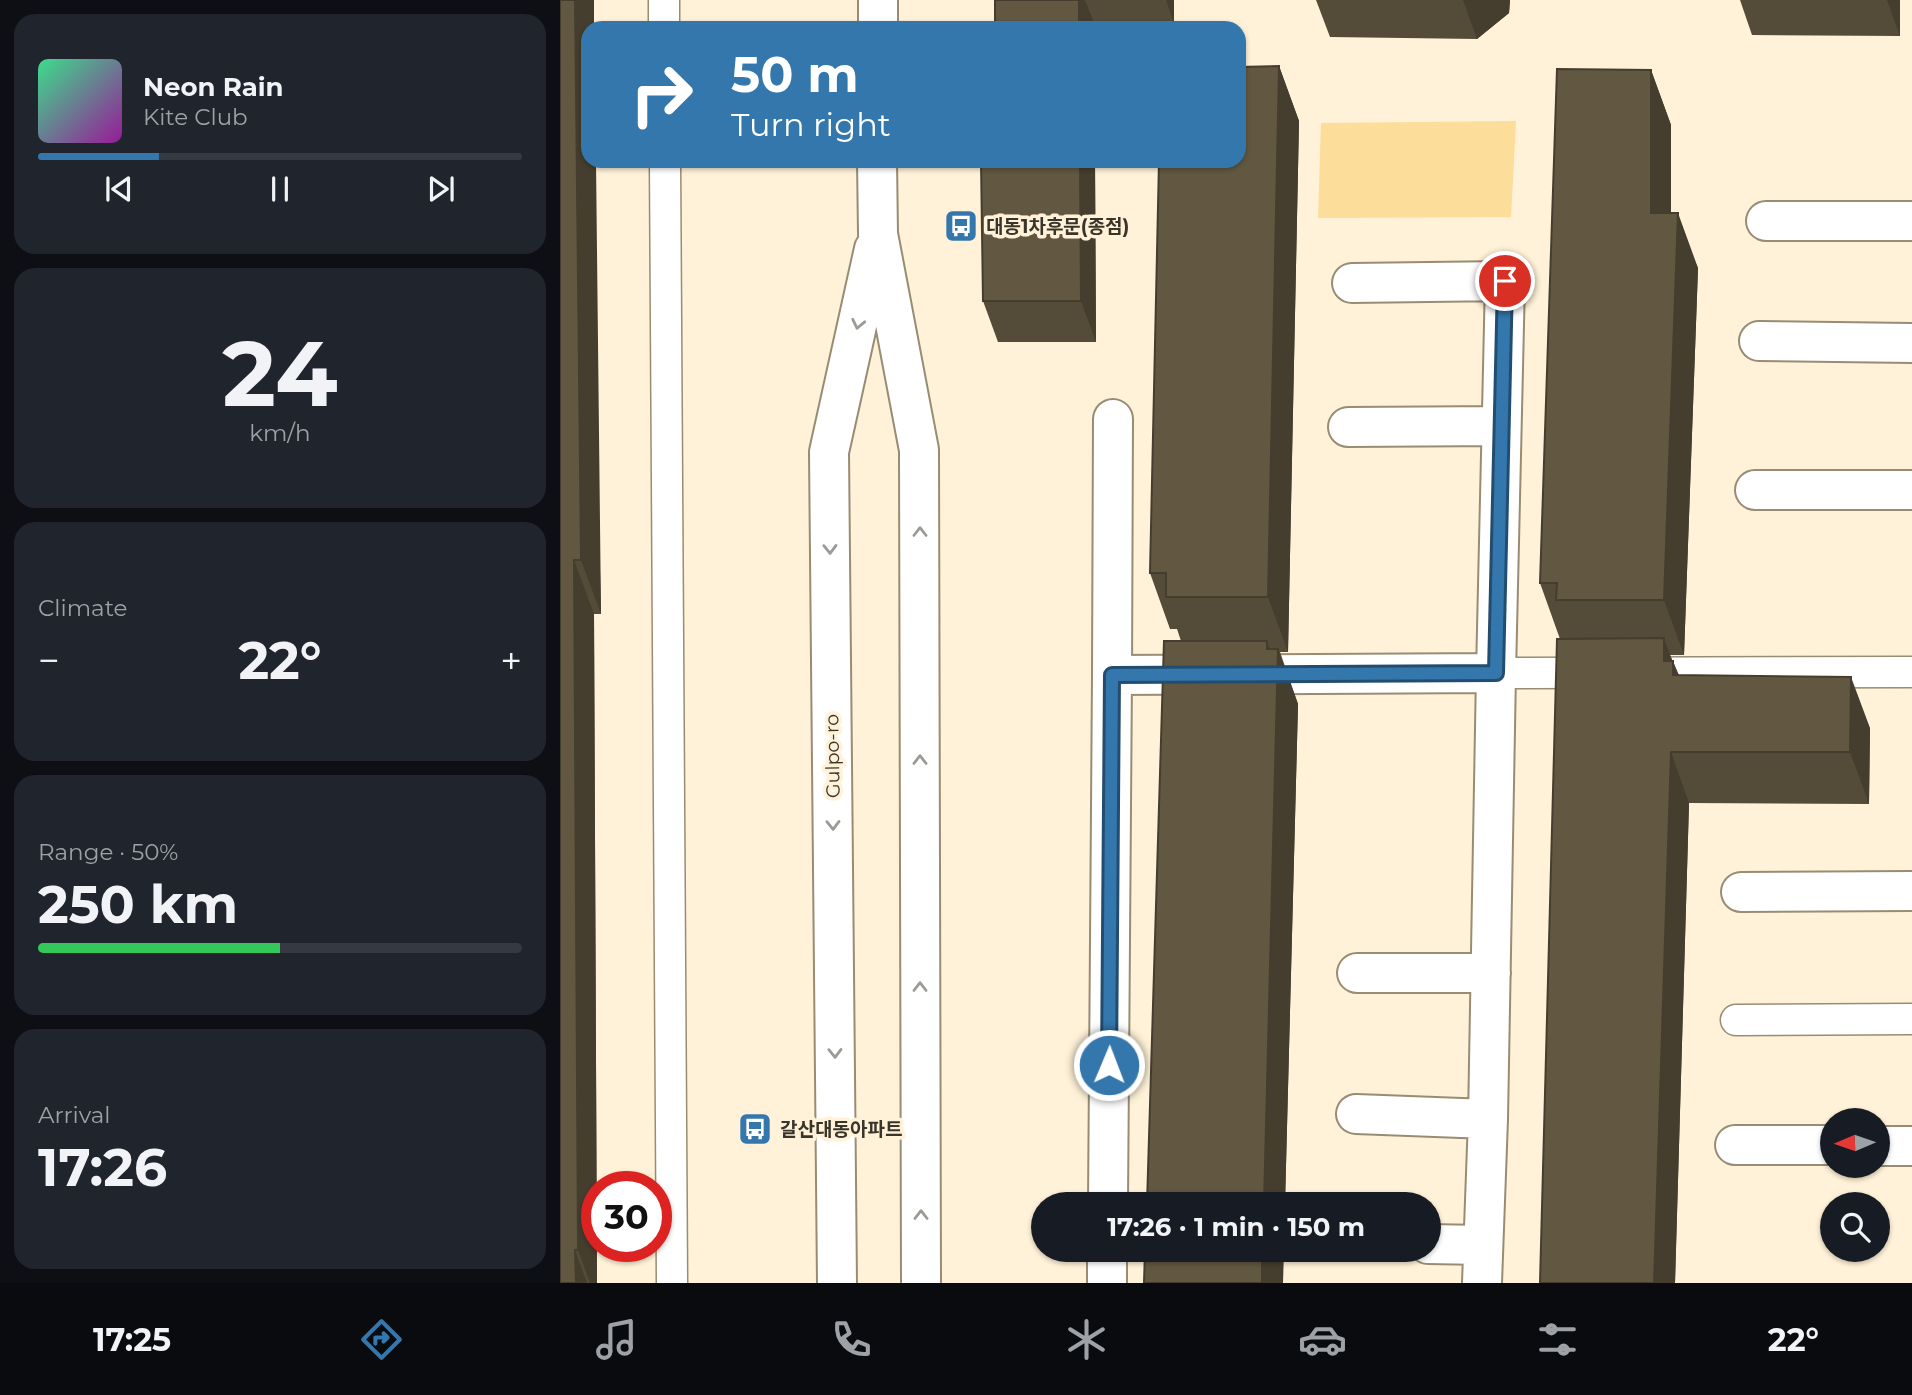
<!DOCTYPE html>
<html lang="en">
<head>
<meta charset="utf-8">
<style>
  :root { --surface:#171b24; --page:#20242c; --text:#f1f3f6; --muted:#9ea1a6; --line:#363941; --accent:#3477ad }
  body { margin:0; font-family:Montserrat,"Noto Sans KR",sans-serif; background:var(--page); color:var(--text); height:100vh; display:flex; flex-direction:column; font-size:26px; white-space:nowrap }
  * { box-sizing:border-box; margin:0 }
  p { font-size:23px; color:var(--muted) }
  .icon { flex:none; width:38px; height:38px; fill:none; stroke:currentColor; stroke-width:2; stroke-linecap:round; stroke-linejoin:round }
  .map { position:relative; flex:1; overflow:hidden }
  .sheet { display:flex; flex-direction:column; gap:14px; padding:14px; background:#0d0f14; width:560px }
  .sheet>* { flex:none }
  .hud { position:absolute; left:21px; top:21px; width:665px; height:147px; border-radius:21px; box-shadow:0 2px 5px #0004; background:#3477ad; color:#fff; overflow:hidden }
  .needle { width:46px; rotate:268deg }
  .fabs { position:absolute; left:1260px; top:1108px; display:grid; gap:14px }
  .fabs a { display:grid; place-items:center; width:70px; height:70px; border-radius:50%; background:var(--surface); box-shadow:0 2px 5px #0004; font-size:35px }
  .speed { position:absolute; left:21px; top:1171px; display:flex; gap:14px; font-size:35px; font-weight:700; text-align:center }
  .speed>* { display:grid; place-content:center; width:91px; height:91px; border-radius:50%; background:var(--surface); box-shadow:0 2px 5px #0004; line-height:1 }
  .speed .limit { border:10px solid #d22; background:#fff; color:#111 }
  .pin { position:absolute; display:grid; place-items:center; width:60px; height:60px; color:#fff; margin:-30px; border:4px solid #fff; border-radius:50%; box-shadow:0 2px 7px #0007 }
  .me { position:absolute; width:77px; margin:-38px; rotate:1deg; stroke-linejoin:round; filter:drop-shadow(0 0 5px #0008) }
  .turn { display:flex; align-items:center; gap:24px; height:147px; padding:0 35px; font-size:32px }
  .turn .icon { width:91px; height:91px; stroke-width:2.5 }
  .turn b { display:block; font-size:49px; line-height:60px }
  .big { font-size:52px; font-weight:700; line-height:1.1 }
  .sheet .card { flex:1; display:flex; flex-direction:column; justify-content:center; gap:10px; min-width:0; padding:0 24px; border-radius:21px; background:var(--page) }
  .sheet .dial { align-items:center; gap:0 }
  .dial b { font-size:91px; line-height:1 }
  .song { display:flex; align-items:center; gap:21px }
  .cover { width:84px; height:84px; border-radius:10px; background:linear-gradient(135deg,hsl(150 70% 55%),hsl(300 70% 35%)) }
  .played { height:7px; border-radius:4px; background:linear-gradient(90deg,var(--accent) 25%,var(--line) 25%) }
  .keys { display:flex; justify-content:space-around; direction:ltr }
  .heat { display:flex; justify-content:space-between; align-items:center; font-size:38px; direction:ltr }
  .charge { height:10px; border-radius:5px; background:linear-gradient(90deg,#34c759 50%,var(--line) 0) }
  .trip { position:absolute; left:471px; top:1192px; width:410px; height:70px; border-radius:35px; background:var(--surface); box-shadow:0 2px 5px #0004; font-weight:700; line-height:70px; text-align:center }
  .tabs { display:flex; height:112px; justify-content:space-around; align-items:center; background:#090b0e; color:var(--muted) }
  .tabs .icon { width:49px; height:49px }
  .tabs .active { color:var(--accent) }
  .tabs b { font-size:32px; color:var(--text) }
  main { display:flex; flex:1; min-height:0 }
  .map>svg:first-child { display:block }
  .green { fill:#fcdd9a }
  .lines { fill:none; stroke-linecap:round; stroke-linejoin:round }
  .service-casing { stroke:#988c74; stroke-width:33 }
  .minor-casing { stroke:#988c74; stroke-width:42 }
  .secondary-casing { stroke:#988c74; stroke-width:42 }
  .service { stroke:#fff; stroke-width:30 }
  .minor { stroke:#fff; stroke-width:38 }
  .secondary { stroke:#fff; stroke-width:38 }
  .wall { fill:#544c38 }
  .shaded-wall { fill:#453e2e }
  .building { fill:#625841; stroke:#453e2e; stroke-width:2 }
  .oneway { stroke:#9c9a95 }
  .route-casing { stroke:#224d70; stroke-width:18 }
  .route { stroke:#3477ad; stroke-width:12 }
  .labels { text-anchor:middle; stroke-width:7; stroke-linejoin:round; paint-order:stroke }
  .poi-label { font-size:19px; font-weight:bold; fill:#3a352b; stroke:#fff2d8; text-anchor:start }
  .street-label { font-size:19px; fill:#3a352b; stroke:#fff2d8 }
</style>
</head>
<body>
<main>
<section class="sheet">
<div class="card">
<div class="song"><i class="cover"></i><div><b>Neon Rain</b><p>Kite Club</p></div></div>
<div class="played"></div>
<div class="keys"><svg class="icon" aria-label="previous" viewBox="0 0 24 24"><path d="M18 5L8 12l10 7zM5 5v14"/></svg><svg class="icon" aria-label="pause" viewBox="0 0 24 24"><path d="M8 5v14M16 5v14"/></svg><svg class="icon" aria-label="next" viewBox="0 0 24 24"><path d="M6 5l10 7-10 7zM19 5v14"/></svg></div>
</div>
<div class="card dial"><b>24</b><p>km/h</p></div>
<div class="card"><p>Climate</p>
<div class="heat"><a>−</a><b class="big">22°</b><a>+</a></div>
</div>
<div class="card"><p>Range · 50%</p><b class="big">250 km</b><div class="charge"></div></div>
<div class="card"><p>Arrival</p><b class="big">17:26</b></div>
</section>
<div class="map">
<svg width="1352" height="1283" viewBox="0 0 1352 1283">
  <rect width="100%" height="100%" fill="#fff2d8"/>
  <path class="green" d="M 956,121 L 951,217 L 758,218 L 761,123 Z"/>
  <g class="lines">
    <defs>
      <path id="service" d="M 104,0 L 104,28
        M 105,161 L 112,1283
        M 936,673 L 1352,672
        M 1176,1020 L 1352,1019"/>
      <path id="minor" d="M 1206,221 L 1352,221
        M 792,283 L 945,281 L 936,673
        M 1199,341 L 1352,343
        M 788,427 L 941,426
        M 1195,490 L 1352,490
        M 552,675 L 553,419
        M 1181,892 L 1352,891
        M 797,973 L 931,973
        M 796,1114 L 928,1119
        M 1175,1145 L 1272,1145
        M 1318,1146 L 1352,1146
        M 548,1204 L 552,675 L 936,673 L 928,1119 L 922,1283
        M 868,1244 L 923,1245
        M 547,1283 L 547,1250"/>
      <path id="secondary" d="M 318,28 L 318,0
        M 317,161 L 318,234 L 359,450 L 361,1283
        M 277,1283 L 269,452 L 314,249"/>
    </defs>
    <use href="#service" class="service-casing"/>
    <use href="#minor" class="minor-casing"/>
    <use href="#secondary" class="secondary-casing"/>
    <use href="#service" class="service"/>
    <use href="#minor" class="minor"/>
    <use href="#secondary" class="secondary"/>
  </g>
  <path class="wall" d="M 0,0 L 34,0 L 34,28 L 28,28 L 41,614 L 34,614 L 37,1283 L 0,1283 Z
    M 435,0 L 614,0 L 614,23 L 534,23 L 534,28 L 435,28 Z
    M 756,0 L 950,0 L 949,13 L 917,39 L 770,37 Z
    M 1180,0 L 1340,0 L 1340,36 L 1192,35 Z
    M 719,66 L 739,121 L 728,652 L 720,652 L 738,704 L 725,1204 L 587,1204 L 621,641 L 617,629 L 610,629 L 590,573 Z
    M 1091,70 L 1111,125 L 1111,213 L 1138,268 L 1124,655 L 1110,655 L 1119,675 L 1310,728 L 1309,804 L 1129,803 L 1115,1283 L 980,1283 L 1000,639 L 980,583 Z
    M 535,161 L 536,342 L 438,342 L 423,301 Z"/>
  <path class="shaded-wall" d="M 15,0 L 34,0 L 34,28 L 28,28 L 28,161 L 36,161 L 41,614 L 21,560 Z
    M 519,0 L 525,0 L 534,23 L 534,28 L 519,28 Z
    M 606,0 L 614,0 L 614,23 Z
    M 903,0 L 950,0 L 949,13 L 917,39 Z
    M 1327,0 L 1340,0 L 1340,36 Z
    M 719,66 L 739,121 L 728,652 L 708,597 Z
    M 1091,70 L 1111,125 L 1111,268 L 1091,213 Z
    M 520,161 L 535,161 L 536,342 L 521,301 Z
    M 1118,213 L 1138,268 L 1124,655 L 1104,600 Z
    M 14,560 L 34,614 L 37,1283 L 30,1283 L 18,1250 Z
    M 1104,638 L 1113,663 L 1113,661 L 1132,712 L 1104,661 Z
    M 707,641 L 718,670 L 718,649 L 738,704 L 725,1204 L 704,1204 Z
    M 1291,677 L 1310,728 L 1309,804 L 1290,752 Z
    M 1111,752 L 1129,803 L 1115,1283 L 1094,1283 Z
    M 15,1250 L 27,1283 L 16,1283 Z
    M 702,1250 L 724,1250 L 723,1283 L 702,1283 Z"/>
  <path class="building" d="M 0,0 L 15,0 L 21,560 L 14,560 L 18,1250 L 15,1250 L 16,1283 L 0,1283 Z
    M 435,0 L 519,0 L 519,28 L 435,28 Z
    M 719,66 L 708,597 L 606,597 L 606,573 L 590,573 L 599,161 L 679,161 L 679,67 Z
    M 997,69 L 1091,70 L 1091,213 L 1118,213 L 1104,600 L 996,600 L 997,583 L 980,583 Z
    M 421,161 L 520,161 L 521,301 L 423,301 Z
    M 1104,638 L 1104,661 L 1113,661 L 1113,675 L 1291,677 L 1290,752 L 1111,752 L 1094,1283 L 980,1283 L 997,639 Z
    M 604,641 L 707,641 L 707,649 L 718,649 L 704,1204 L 587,1204 Z
    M 585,1250 L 702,1250 L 702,1283 L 584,1283 Z"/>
  <defs><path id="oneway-chevron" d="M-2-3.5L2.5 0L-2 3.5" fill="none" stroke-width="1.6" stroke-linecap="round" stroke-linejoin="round" transform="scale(1.75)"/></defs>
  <g class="oneway">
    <use href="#oneway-chevron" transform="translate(298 324) rotate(102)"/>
    <use href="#oneway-chevron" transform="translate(360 532) rotate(-90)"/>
    <use href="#oneway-chevron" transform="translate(270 549) rotate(89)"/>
    <use href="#oneway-chevron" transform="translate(360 760) rotate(-90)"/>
    <use href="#oneway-chevron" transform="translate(273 825) rotate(89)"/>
    <use href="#oneway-chevron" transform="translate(360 987) rotate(-90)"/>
    <use href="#oneway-chevron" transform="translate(275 1053) rotate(89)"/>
    <use href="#oneway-chevron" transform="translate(361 1215) rotate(-90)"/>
  </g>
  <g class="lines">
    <defs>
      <path id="route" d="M 549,1065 L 552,675 L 936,673 L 945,281"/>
    </defs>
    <use href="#route" class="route-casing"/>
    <use href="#route" class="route"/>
  </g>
  <defs>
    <symbol id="bus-square" viewBox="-11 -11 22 22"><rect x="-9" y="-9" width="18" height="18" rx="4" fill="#3477ad" stroke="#fff2d8"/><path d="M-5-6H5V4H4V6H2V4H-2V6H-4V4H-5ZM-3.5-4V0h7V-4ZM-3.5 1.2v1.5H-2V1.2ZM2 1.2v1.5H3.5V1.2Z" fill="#fff"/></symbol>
  </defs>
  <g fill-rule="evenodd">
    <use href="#bus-square" x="382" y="207" width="38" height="38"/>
    <use href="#bus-square" x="176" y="1110" width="38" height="38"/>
  </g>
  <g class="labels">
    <g class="poi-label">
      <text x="426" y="233">대동1차후문(종점)</text>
      <text x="220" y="1136">갈산대동아파트</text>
    </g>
    <g class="street-label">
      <text transform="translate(272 756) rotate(-91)" y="7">Gulpo-ro</text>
    </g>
  </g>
</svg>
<div class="fabs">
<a><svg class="needle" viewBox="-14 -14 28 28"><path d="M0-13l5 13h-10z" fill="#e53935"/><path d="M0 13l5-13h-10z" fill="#9ea1a6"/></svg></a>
<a><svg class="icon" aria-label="search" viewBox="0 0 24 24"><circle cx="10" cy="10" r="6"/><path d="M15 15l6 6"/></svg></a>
</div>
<div class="speed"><div class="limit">30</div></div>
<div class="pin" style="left:945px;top:281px;background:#d93025"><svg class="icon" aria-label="arrive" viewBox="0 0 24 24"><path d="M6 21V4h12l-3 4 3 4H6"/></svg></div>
<svg class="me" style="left:549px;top:1065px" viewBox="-20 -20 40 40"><circle r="17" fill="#3477ad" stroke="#fff" stroke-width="3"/><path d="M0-11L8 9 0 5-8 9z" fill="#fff"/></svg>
<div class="trip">17:26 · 1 min · 150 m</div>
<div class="hud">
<div class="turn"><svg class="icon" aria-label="right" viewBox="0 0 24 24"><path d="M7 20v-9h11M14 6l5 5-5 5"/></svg><div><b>50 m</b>Turn right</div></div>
</div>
</div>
</main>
<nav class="tabs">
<b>17:25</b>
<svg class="icon active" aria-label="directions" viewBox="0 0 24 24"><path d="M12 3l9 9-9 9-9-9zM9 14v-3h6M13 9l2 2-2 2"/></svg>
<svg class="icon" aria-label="music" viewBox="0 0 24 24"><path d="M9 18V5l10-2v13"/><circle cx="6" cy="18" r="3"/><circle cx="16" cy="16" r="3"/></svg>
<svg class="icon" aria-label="phone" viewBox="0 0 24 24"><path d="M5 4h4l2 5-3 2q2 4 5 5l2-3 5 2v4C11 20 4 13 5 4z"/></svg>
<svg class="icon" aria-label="climate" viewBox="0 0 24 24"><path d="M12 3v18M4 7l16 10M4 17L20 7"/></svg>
<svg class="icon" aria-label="car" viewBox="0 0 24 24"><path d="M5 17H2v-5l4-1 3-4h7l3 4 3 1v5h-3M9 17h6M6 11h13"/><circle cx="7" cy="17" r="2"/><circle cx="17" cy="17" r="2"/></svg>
<svg class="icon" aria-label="filters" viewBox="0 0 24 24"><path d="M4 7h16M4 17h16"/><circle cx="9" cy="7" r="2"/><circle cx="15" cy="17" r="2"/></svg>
<b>22°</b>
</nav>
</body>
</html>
